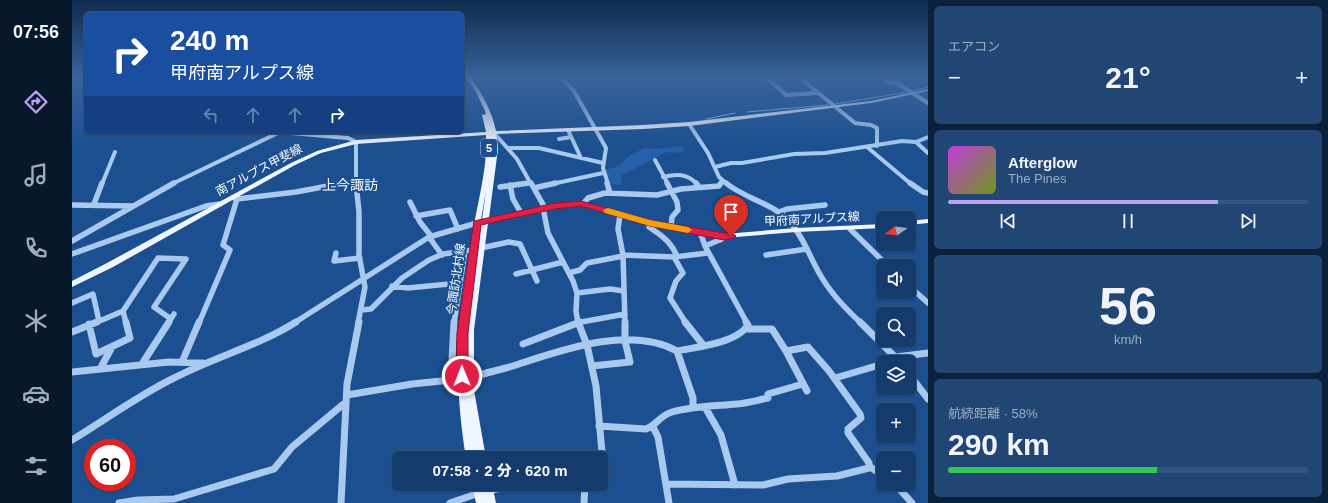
<!DOCTYPE html>
<html lang="ja">
<head>
<meta charset="utf-8">
<style>
  :root { --surface:#143b6b; --page:#214673; --text:#f1f3f6; --muted:#9dadc1; --line:#33557e; --accent:#bca0f2 }
  body { margin:0; font-family:Helvetica,"Noto Sans JP",sans-serif; background:var(--page); color:var(--text); height:100vh; display:flex; flex-direction:column; font-size:15px; white-space:nowrap }
  * { box-sizing:border-box; margin:0 }
  p { font-size:13px; color:var(--muted) }
  .icon { flex:none; width:22px; height:22px; fill:none; stroke:currentColor; stroke-width:2; stroke-linecap:round; stroke-linejoin:round }
  .map { position:relative; flex:1; overflow:hidden }
  .side { display:flex; flex-direction:column; gap:6px; padding:6px; background:#0b203b; width:400px }
  .side>* { flex:none }
  .hud { position:absolute; left:12px; top:12px; width:380px; height:122px; border-radius:6px; box-shadow:0 1px 3px #0004,0 0 0 1px var(--line); background:#1a4fa0; color:#fff; overflow:hidden }
  .needle { width:26px; rotate:255deg }
  .buttons { position:absolute; left:804px; top:211px; display:grid; gap:8px }
  .buttons a { display:grid; place-items:center; width:40px; height:40px; border-radius:6px; background:var(--surface); box-shadow:0 1px 3px #0004,0 0 0 1px var(--line); font-size:20px }
  .speed { position:absolute; left:12px; top:439px; display:flex; gap:8px; font-size:20px; font-weight:700; text-align:center }
  .speed>* { display:grid; place-content:center; width:52px; height:52px; border-radius:50%; background:var(--surface); box-shadow:0 1px 3px #0004,0 0 0 1px var(--line); line-height:1 }
  .speed .limit { border:6px solid #d22; background:#fff; color:#111 }
  .pin { position:absolute; display:grid; place-items:center; width:34px; height:34px; color:#fff; margin:-41px -17px; border-radius:50% 50% 50% 0; rotate:-45deg; box-shadow:0 0 4px #0007 }
  .pin .icon { rotate:45deg }
  .me { position:absolute; width:44px; margin:-22px; rotate:359deg; stroke-linejoin:round; filter:drop-shadow(0 0 3px #0008) }
  .turn { display:flex; align-items:center; gap:14px; height:84px; padding:0 20px; font-size:18px }
  .turn .icon { width:52px; height:52px; stroke-width:2.5 }
  .turn b { display:block; font-size:28px; line-height:34px }
  .lanes { display:flex; align-items:center; height:38px; padding:0 20px; background:#0003; justify-content:center; gap:20px; direction:ltr }
  .lanes .off { opacity:.35 }
  .big { font-size:30px; font-weight:800; line-height:1.1 }
  .side .tile { flex:1; display:flex; flex-direction:column; justify-content:center; gap:6px; min-width:0; padding:0 14px; border-radius:6px; background:var(--page) }
  .side .dial { align-items:center; gap:0 }
  .dial b { font-size:52px; line-height:1 }
  .song { display:flex; align-items:center; gap:12px }
  .cover { width:48px; height:48px; border-radius:6px; background:linear-gradient(135deg,hsl(290 70% 55%),hsl(80 70% 35%)) }
  .played { height:4px; border-radius:2px; background:linear-gradient(90deg,var(--accent) 75%,var(--line) 75%) }
  .keys { display:flex; justify-content:space-around; direction:ltr }
  .heat { display:flex; justify-content:space-between; align-items:center; font-size:22px; direction:ltr }
  .charge { height:6px; border-radius:3px; background:linear-gradient(90deg,#34c759 58%,var(--line) 0) }
  .trip { position:absolute; left:320px; top:451px; width:216px; height:40px; border-radius:6px; background:var(--surface); box-shadow:0 1px 3px #0004,0 0 0 1px var(--line); font-weight:800; line-height:40px; text-align:center }
  main { display:flex; flex:1; min-height:0 }
  .menu { display:flex; flex-direction:column; width:72px; justify-content:space-around; align-items:center; background:#08182b; color:var(--muted) }
  .menu .icon { width:28px; height:28px }
  .menu .selected { color:var(--accent) }
  .menu b { font-size:18px; color:var(--text) }
  .map>svg:first-child { display:block }
  .green { fill:#2461a8 }
  .lines { fill:none; stroke-linecap:round; stroke-linejoin:round }
  .stream { stroke:#9cc4f0; stroke-width:1 }
  .minor-far2 { stroke:#a9c9ee; stroke-width:4 }
  .minor-far1 { stroke:#a9c9ee; stroke-width:5.5 }
  .minor { stroke:#a9c9ee; stroke-width:7 }
  .major { fill:#f0f6ff; fill-rule:evenodd }
  .minor-bridge { stroke:#a9c9ee; stroke-width:7 }
  .route { fill:#e11d48; stroke:#92132f }
  .slow { fill:#f59e0b }
  .labels { text-anchor:middle; stroke-width:4; stroke-linejoin:round; paint-order:stroke }
  .shield { fill:#1b4f8f; stroke:#bbcadd; stroke-width:1 }
  .shield-label { font-size:11px; font-weight:bold; fill:#fff }
  .street-label { font-size:12px; fill:#fff; stroke:#1b4f8f }
  .quarter-label { font-size:14px; fill:#fff; stroke:#1b4f8f }
</style>
</head>
<body>
<main>
<nav class="menu">
<b>07:56</b>
<svg class="icon selected" aria-label="directions" viewBox="0 0 24 24"><path d="M12 3l9 9-9 9-9-9zM9 14v-3h6M13 9l2 2-2 2"/></svg>
<svg class="icon" aria-label="music" viewBox="0 0 24 24"><path d="M9 18V5l10-2v13"/><circle cx="6" cy="18" r="3"/><circle cx="16" cy="16" r="3"/></svg>
<svg class="icon" aria-label="phone" viewBox="0 0 24 24"><path d="M5 4h4l2 5-3 2q2 4 5 5l2-3 5 2v4C11 20 4 13 5 4z"/></svg>
<svg class="icon" aria-label="climate" viewBox="0 0 24 24"><path d="M12 3v18M4 7l16 10M4 17L20 7"/></svg>
<svg class="icon" aria-label="car" viewBox="0 0 24 24"><path d="M5 17H2v-5l4-1 3-4h7l3 4 3 1v5h-3M9 17h6M6 11h13"/><circle cx="7" cy="17" r="2"/><circle cx="17" cy="17" r="2"/></svg>
<svg class="icon" aria-label="filters" viewBox="0 0 24 24"><path d="M4 7h16M4 17h16"/><circle cx="9" cy="7" r="2"/><circle cx="15" cy="17" r="2"/></svg>
</nav>
<div class="map">
<svg width="856" height="503" viewBox="0 0 856 503">
  <rect width="100%" height="100%" fill="#1b4f8f"/>
  <path class="green" d="M 609,146 L 613,148 L 611,151 L 603,153 L 594,152 L 549,176 L 550,181 L 548,185 L 537,184 L 533,170 L 547,166 L 556,157 L 572,148 L 584,149 Z"/>
  <g class="lines">
    <path class="stream" d="M 839,91 L 856,87
      M 763,104 L 836,92
      M 675,112 L 756,105
      M 634,119 L 663,113"/>
    <path class="minor-far2" d="M 489,77 L 502,91 L 534,148 L 531,168 L 536,184
      M 694,77 L 714,95 L 745,93
      M 709,77 L 718,77
      M 727,77 L 783,123 L 799,125 L 805,128 L 805,146
      M 809,77 L 817,82 L 825,83 L 856,103
      M 617,124 L 636,153 L 647,177 L 655,184
      M 496,130 L 509,158
      M 207,132 L 276,138 L 284,142 L 284,184
      M 422,133 L 445,159 L 459,184
      M 487,139 L 499,137
      M 844,142 L 856,153
      M 795,147 L 839,184
      M 436,148 L 467,148 L 531,163
      M 583,160 L 596,184
      M 643,167 L 659,163 L 670,163 L 722,154 L 753,153 L 830,141 L 844,142 L 856,137
      M 591,177 C 604,174 615,173 625,184
      M 30,184 L 43,152
      M 100,184 L 208,132
      M 267,184 L 284,181
      M 450,184 L 458,183
      M 480,184 L 531,173
      M 648,184 L 651,181"/>
    <path class="minor-far1" d="M 284,183 L 287,212 L 287,255 L 293,287 L 286,323
      M 459,183 L 473,208
      M 535,183 L 538,193
      M 595,183 L 605,202 L 606,210 L 600,217 L 599,227
      M 624,183 L 627,187
      M 654,183 C 673,199 699,202 717,221 C 733,238 739,262 752,281 C 762,297 775,310 789,323
      M 838,183 L 851,192 L 856,193
      M 438,185 L 441,199 L 449,213
      M 428,187 L 457,183
      M 462,188 L 484,183
      M 162,198 L 165,199 L 224,192 L 272,183
      M 338,202 L 348,222 L 359,236
      M 22,204 L 30,183
      M 511,204 L 516,198 L 533,193 L 585,195 L 609,189 L 647,186 L 649,183
      M 0,205 L 60,206
      M 471,208 L 476,233 L 501,281 L 505,293 L 504,311 L 506,323
      M 707,212 L 715,209 L 753,205
      M 548,215 L 546,229 L 551,255 L 553,323
      M 344,216 L 378,210 L 386,229
      M 578,223 L 577,227 C 589,235 598,241 604,254 L 602,257 L 611,273 L 604,281 L 598,298 L 614,323
      M 778,229 L 816,266
      M 628,232 L 633,246 L 675,323
      M 357,237 L 370,255
      M 0,241 L 102,183
      M 633,246 L 650,239 L 652,236
      M 409,248 L 437,242 L 448,244 L 465,281
      M 264,253 L 262,261 L 288,258
      M 0,254 L 134,206 L 148,204
      M 551,255 L 602,257 L 636,253
      M 694,255 L 735,249
      M 497,273 L 508,270 L 515,263 L 551,256
      M 444,274 L 491,262
      M 320,286 L 336,288 L 387,283
      M 837,286 L 856,303
      M 505,293 L 538,289 L 552,291
      M 0,303 L 21,294 L 27,321
      M 289,310 L 299,309 L 330,278 L 357,260 L 371,254 L 401,250
      M 51,311 L 54,323
      M 23,323 L 51,311 L 86,258 L 114,259 L 82,307 L 99,319
      M 96,323 L 102,314
      M 127,323 L 158,250 L 151,245 L 165,199
      M 222,323 L 357,237 L 405,223
      M 382,323 L 393,251
      M 504,323 L 553,314"/>
    <path class="minor" d="M 506,322 L 515,345 L 524,386 L 530,452 L 528,458
      M 613,322 L 632,346
      M 788,322 L 828,362
      M 17,324 L 24,354 L 58,338 L 54,322
      M 0,332 L 25,322
      M 451,344 L 508,322
      M 605,351 L 621,398 L 621,408
      M 714,351 L 735,391
      M 824,357 L 856,353
      M 110,362 L 127,322
      M 70,364 L 97,322
      M 520,366 L 558,362 L 553,341 L 553,322
      M 28,369 L 40,347
      M 0,372 L 97,362 L 131,363
      M 837,374 L 856,399
      M 408,375 C 420,371 432,369 444,365 C 490,350 558,325 605,351 C 625,347 665,343 676,325 L 674,322
      M 763,378 L 811,364
      M 275,395 L 340,384 L 379,380 L 382,322
      M 633,407 L 649,435 L 663,485
      M 527,426 L 574,429 C 585,425 587,416 600,412 C 621,406 643,406 665,404 C 676,403 686,400 696,398 L 696,394 L 731,384
      M 581,427 L 586,437 L 597,503
      M 0,440 C 33,420 67,395 102,378 C 142,357 186,346 224,322
      M 797,466 L 811,476
      M 594,484 L 691,485 L 716,479 L 765,476 L 797,468 L 797,463 L 776,433 L 776,429 L 789,418 L 788,414 L 757,371 L 736,347 L 714,351 L 700,329 L 675,329
      M 823,484 L 840,503
      M 47,503 L 66,500 L 102,499 L 202,469 L 220,447 L 274,402
      M 269,503 L 275,384 L 287,322
      M 378,503 L 407,493 L 448,484
      M 512,503 L 513,484"/>
    <path class="major" d="M 394,77 L 399,77 C 410,94 420,111 424,131 L 571,125 L 617,122 L 799,101 L 856,89 L 856,91 L 799,103 L 617,126 L 571,129 L 424,134 L 426,149 L 417,218 L 483,204 L 509,202 L 578,221 L 652,234 L 724,228 L 811,224 L 811,228 L 724,232 L 652,238 L 578,225 L 509,206 L 483,208 L 416,223 L 402,330 L 402,390 L 414,458 L 404,458 L 397,415 L 404,458 L 394,458 C 387,415 384,371 387,328 C 389,297 395,267 400,237 C 405,203 416,169 414,135 L 284,144 L 249,153 L 223,165 L 41,267 L 0,287 L 0,281 L 35,263 L 219,163 L 245,151 L 284,140 L 414,132 L 410,115 L 414,114 L 413,111 L 405,94 ZM 414,190 L 410,220 L 409,220 ZM 409,224 L 396,315 L 408,225 Z
      M 856,219 L 856,223 L 837,225 L 837,221 Z
      M 400,484 L 420,484 L 424,503 L 404,503 Z"/>
    <path class="minor-bridge" d="M 379,380 L 408,375"/>
  </g>
  <linearGradient id="sky" x2="0" y2="1"><stop stop-color="#0f2b4f"/><stop offset="0.52" stop-color="#39639b"/><stop offset="1" stop-color="#39639b" stop-opacity="0"/></linearGradient>
  <rect width="856" height="148" fill="url(#sky)"/>
  <path class="route" d="M 509,201 L 578,220 L 652,233 L 659,233 L 664,236 L 662,238 L 652,240 L 578,226 L 509,206 L 483,209 L 409,225 L 396,333 L 396,376 L 394,380 L 390,381 L 386,380 L 384,376 L 385,333 L 402,221 L 483,203 Z"/>
  <path class="slow" d="M 536,208 L 578,220 L 616,227 L 620,230 L 616,233 L 578,226 L 533,213 L 531,211 L 533,209 Z"/>
  <g class="labels">
    <rect class="shield" x="409" y="139" width="16" height="18" rx="3"/>
    <g class="shield-label">
      <text x="417" y="152">5</text>
    </g>
    <g class="street-label">
      <text transform="translate(187 170) rotate(-28)" y="4">南アルプス甲斐線</text>
      <text transform="translate(740 219) rotate(-3)" y="4">甲府南アルプス線</text>
      <text transform="translate(384 279) rotate(-82)" y="4">今諏訪北村線</text>
    </g>
    <g class="quarter-label">
      <text x="278" y="190">上今諏訪</text>
    </g>
  </g>
</svg>
<div class="buttons">
<a><svg class="needle" viewBox="-14 -14 28 28"><path d="M0-13l5 13h-10z" fill="#e53935"/><path d="M0 13l5-13h-10z" fill="#9dadc1"/></svg></a>
<a><svg class="icon" aria-label="sound" viewBox="0 0 24 24"><path d="M4 9h4l5-4v14l-5-4H4zM17 9q2 3 0 6"/></svg></a>
<a><svg class="icon" aria-label="search" viewBox="0 0 24 24"><circle cx="10" cy="10" r="6"/><path d="M15 15l6 6"/></svg></a>
<a><svg class="icon" aria-label="layers" viewBox="0 0 24 24"><path d="M12 4l9 5-9 5-9-5zM3 14l9 5 9-5"/></svg></a>
<a>+</a>
<a>−</a>
</div>
<div class="speed"><div class="limit">60</div></div>
<div class="pin" style="left:659px;top:236px;background:#d93025"><svg class="icon" aria-label="arrive" viewBox="0 0 24 24"><path d="M6 21V4h12l-3 4 3 4H6"/></svg></div>
<svg class="me" style="left:390px;top:376px" viewBox="-20 -20 40 40"><circle r="17" fill="#e11d48" stroke="#fff" stroke-width="3"/><path d="M0-11L8 9 0 5-8 9z" fill="#fff"/></svg>
<div class="trip">07:58 · 2 分 · 620 m</div>
<div class="hud">
<div class="turn"><svg class="icon" aria-label="right" viewBox="0 0 24 24"><path d="M7 20v-9h11M14 6l5 5-5 5"/></svg><div><b>240 m</b>甲府南アルプス線</div></div>
<div class="lanes"><svg class="icon off" aria-label="left" viewBox="0 0 24 24"><path d="M17 20v-9H6M10 6l-5 5 5 5"/></svg><svg class="icon off" aria-label="ahead" viewBox="0 0 24 24"><path d="M12 20V5M6 11l6-6 6 6"/></svg><svg class="icon off" aria-label="ahead" viewBox="0 0 24 24"><path d="M12 20V5M6 11l6-6 6 6"/></svg><svg class="icon" aria-label="right" viewBox="0 0 24 24"><path d="M7 20v-9h11M14 6l5 5-5 5"/></svg></div>
</div>
</div>
<section class="side">
<div class="tile"><p>エアコン</p>
<div class="heat"><a>−</a><b class="big">21°</b><a>+</a></div>
</div>
<div class="tile">
<div class="song"><i class="cover"></i><div><b>Afterglow</b><p>The Pines</p></div></div>
<div class="played"></div>
<div class="keys"><svg class="icon" aria-label="previous" viewBox="0 0 24 24"><path d="M18 5L8 12l10 7zM5 5v14"/></svg><svg class="icon" aria-label="pause" viewBox="0 0 24 24"><path d="M8 5v14M16 5v14"/></svg><svg class="icon" aria-label="next" viewBox="0 0 24 24"><path d="M6 5l10 7-10 7zM19 5v14"/></svg></div>
</div>
<div class="tile dial"><b>56</b><p>km/h</p></div>
<div class="tile"><p>航続距離 · 58%</p><b class="big">290 km</b><div class="charge"></div></div>
</section>
</main>
</body>
</html>
